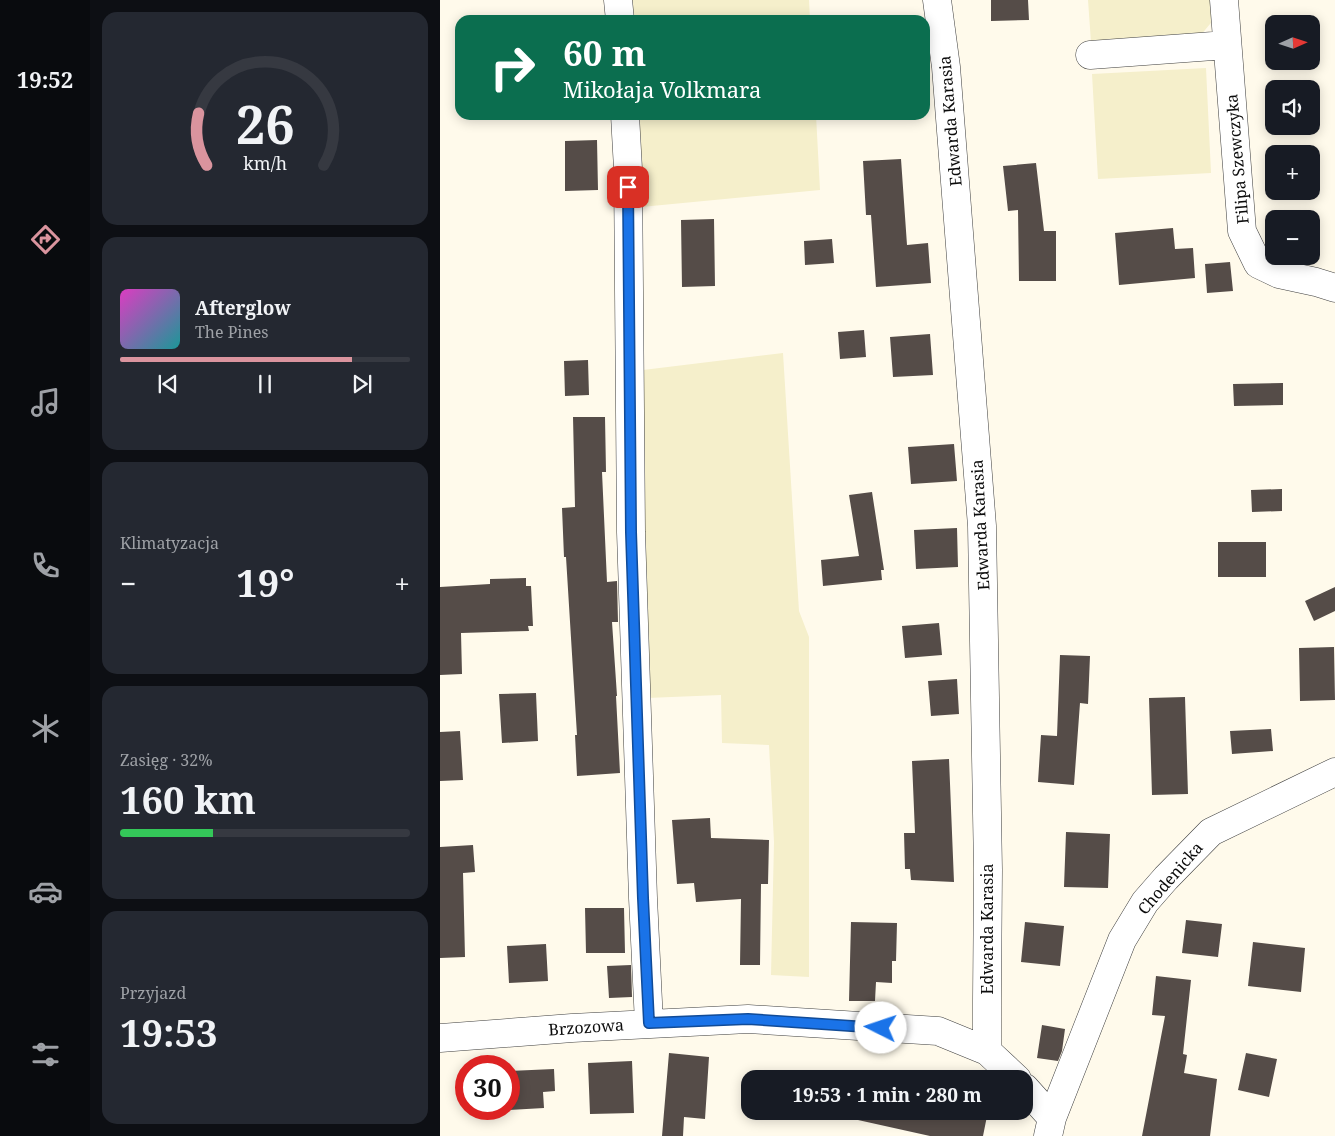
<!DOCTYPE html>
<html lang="pl">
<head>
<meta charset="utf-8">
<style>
  :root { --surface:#171b24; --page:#242831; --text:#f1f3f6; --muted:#9ea1a6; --line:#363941; --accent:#da949e }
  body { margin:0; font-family:"Noto Serif",serif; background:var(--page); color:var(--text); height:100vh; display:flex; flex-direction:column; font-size:19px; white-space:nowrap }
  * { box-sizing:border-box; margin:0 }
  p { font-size:16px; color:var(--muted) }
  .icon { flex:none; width:28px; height:28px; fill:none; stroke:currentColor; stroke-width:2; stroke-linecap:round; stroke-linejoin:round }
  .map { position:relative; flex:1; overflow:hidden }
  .details { display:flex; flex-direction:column; gap:12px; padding:12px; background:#0d0f14; width:350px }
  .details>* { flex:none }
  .guide { position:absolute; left:15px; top:15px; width:475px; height:105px; border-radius:15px; box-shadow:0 2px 12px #0003; background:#0b6e4f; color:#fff; overflow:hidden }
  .needle { width:32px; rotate:87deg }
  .buttons { position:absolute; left:825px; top:15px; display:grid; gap:10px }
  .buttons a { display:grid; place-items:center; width:55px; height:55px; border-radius:10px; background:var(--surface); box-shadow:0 2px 12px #0003; font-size:25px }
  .speed { position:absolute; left:15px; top:1055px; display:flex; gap:10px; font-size:25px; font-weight:700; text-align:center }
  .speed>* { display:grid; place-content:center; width:65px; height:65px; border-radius:50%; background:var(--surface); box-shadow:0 2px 12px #0003; line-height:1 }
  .speed .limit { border:8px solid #d22; background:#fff; color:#111 }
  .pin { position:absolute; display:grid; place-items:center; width:42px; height:42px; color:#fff; margin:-21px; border-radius:10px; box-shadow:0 2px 8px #0006 }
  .me { position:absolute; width:55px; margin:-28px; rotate:274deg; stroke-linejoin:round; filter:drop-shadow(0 0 4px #0008) }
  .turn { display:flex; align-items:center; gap:18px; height:105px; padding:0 25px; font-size:22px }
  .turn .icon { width:65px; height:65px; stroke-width:2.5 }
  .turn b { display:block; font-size:35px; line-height:42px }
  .big { font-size:38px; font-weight:700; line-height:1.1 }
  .details .widget { flex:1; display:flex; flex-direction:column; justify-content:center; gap:8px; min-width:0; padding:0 18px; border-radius:15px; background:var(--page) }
  .details .dial { align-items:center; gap:0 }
  .dial svg { height:130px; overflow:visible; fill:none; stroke:var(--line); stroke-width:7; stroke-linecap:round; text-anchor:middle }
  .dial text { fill:var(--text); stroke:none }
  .song { display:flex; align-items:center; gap:15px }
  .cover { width:60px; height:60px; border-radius:8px; background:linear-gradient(135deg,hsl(310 70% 55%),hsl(180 70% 35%)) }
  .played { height:5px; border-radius:2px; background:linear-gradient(90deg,var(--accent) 80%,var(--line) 80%) }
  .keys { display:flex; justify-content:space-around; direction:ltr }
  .heat { display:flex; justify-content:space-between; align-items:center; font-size:28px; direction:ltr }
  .charge { height:8px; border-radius:4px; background:linear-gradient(90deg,#34c759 32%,var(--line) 0) }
  .trip { position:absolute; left:301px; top:1070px; width:292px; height:50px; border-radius:15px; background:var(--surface); box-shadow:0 2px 12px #0003; font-weight:700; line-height:50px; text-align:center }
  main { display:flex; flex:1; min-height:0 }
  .menu { display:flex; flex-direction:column; width:90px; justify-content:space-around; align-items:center; background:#090b0e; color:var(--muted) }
  .menu .icon { width:35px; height:35px }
  .menu .on { color:var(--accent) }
  .menu b { font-size:22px; color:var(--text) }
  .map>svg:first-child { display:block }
  .farmland { fill:#f5efcb }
  .building { fill:#554c48 }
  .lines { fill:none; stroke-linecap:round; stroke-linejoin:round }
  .minor-casing { stroke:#3f3f3f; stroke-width:29 }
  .minor { stroke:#fff; stroke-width:28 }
  .route-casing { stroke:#114b97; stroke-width:12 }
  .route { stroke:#1a73e8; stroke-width:9 }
  .labels { text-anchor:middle; stroke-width:5; stroke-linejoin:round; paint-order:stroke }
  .street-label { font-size:16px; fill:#0c0c0c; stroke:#fff }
</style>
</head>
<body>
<main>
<nav class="menu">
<b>19:52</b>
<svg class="icon on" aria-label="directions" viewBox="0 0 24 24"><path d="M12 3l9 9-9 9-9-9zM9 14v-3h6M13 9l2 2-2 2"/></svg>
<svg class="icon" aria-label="music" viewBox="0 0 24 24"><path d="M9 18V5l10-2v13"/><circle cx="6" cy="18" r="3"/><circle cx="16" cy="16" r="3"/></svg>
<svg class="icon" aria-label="phone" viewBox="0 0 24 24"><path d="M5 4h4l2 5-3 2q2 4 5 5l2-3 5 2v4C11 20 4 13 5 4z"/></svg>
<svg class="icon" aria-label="climate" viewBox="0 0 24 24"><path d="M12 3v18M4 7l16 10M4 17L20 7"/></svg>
<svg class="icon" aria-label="car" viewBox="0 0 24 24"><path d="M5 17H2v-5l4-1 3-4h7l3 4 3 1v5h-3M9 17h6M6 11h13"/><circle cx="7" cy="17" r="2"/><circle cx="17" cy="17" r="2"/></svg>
<svg class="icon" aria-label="filters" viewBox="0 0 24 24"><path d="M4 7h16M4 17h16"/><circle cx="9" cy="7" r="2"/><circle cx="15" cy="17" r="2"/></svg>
</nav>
<section class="details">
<div class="widget dial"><svg viewBox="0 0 100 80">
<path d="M14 69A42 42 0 1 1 86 69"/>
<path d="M14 69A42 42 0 0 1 9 37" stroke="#da949e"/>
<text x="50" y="56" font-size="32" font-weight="700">26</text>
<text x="50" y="72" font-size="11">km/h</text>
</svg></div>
<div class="widget">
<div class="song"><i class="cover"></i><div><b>Afterglow</b><p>The Pines</p></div></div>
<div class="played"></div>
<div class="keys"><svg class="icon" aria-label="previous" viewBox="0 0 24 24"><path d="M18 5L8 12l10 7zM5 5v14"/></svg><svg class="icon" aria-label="pause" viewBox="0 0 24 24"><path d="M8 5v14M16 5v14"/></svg><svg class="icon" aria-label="next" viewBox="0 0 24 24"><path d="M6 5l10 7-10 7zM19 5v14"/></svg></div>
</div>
<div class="widget"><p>Klimatyzacja</p>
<div class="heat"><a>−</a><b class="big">19°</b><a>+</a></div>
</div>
<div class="widget"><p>Zasięg · 32%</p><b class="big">160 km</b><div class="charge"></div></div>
<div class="widget"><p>Przyjazd</p><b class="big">19:53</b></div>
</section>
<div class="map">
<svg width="895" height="1136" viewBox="0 0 895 1136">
  <rect width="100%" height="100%" fill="#fffaeb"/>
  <path class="farmland" d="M 191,0 L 369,0 L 370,20 L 192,20 Z
    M 648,0 L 774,0 L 775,18 L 760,36 L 651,42 Z
    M 766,68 L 771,173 L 658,179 L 652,74 Z
    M 197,115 L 376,115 L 380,190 L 201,207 Z
    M 343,353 L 359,611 L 369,637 L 369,977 L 331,975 L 334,842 L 329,745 L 282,743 L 281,695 L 207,698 L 203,370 Z"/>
  <path class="building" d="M 551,0 L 588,0 L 589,20 L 551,21 Z
    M 157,140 L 158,190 L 125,191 L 125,141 Z
    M 461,159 L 467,245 L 488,243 L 491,283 L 436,287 L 431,215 L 426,215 L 423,161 Z
    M 596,163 L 604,231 L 616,231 L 616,281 L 579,281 L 578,210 L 568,211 L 563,166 Z
    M 274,219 L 275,286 L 242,287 L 241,220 Z
    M 733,228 L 735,249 L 753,248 L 755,278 L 679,285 L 675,233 Z
    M 392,239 L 394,263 L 365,265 L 364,241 Z
    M 790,262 L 793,291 L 767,293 L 765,264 Z
    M 424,330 L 426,357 L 400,359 L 398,332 Z
    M 490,334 L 493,375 L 453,377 L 450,337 Z
    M 148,360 L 149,395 L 125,396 L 124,361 Z
    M 843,383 L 843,405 L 794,406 L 793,384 Z
    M 133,417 L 165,417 L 166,472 L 162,472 L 167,582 L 177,581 L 178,622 L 172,622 L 177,696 L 176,696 L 180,773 L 137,776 L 135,735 L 137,735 L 126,557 L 124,557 L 122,508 L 135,507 Z
    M 514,444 L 517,481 L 471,484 L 468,447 Z
    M 842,489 L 842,511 L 812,512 L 811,490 Z
    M 432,492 L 444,570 L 441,570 L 442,580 L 383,586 L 381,560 L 419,556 L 409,495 Z
    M 517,528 L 518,567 L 476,569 L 474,530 Z
    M 778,542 L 826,542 L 826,577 L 778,577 Z
    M 86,578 L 86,586 L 91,586 L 93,626 L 88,626 L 89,631 L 21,633 L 22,674 L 0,675 L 0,587 L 50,584 L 50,579 Z
    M 895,587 L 895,611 L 874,621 L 865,601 Z
    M 499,623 L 502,655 L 465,658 L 462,626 Z
    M 894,647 L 895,700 L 860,701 L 859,648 Z
    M 620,655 L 650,656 L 648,704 L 640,703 L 634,785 L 598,782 L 601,735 L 617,736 Z
    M 517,679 L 519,714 L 491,716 L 488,681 Z
    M 96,693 L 98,741 L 62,743 L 59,694 Z
    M 745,697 L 748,794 L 712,795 L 709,698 Z
    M 831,729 L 833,751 L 792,754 L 790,731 Z
    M 20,731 L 23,780 L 0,781 L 0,732 Z
    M 509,759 L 514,882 L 471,880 L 470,869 L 465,869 L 464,833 L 475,833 L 472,761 Z
    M 270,818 L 271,838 L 329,840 L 328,884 L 321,884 L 320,965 L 300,965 L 301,899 L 256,902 L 254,883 L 237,884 L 232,820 Z
    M 626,832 L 670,834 L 668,888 L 624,887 Z
    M 33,845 L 35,872 L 23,873 L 25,957 L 0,958 L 0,847 Z
    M 145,908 L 184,908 L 185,953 L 146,953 Z
    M 746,920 L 782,924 L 778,957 L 742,953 Z
    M 411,922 L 457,923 L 456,961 L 452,961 L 452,983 L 436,982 L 435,1001 L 409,1001 Z
    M 585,922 L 624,926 L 620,966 L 581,962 Z
    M 813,942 L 865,948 L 861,992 L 808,986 Z
    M 106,944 L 108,981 L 69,983 L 67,946 Z
    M 191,965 L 192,997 L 169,998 L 167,966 Z
    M 716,976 L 751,980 L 743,1054 L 747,1055 L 744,1073 L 777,1079 L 770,1136 L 702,1136 L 725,1016 L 712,1015 Z
    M 602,1025 L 625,1029 L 622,1051 L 618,1061 L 597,1058 Z
    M 229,1053 L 269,1057 L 265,1119 L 244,1117 L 243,1136 L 222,1136 Z
    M 806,1053 L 837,1059 L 829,1097 L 798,1090 Z
    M 192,1061 L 194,1113 L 150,1114 L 148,1063 Z
    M 114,1069 L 115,1091 L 103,1092 L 104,1108 L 69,1110 L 69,1071 Z
    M 419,1111 L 548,1111 L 543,1136 L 490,1136 L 418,1120 Z"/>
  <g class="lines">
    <defs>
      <path id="minor" d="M 178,0 L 180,20
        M 497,0 L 506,67 L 542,526 L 548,870 L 547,1000 L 547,1051
        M 784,0 L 802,231 L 818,264 L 839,274 L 876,282 L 895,288
        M 650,55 L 787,45
        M 185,115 L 188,169 L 191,532 L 203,898 L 209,1023
        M 0,1038 L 132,1028 L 308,1019 L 498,1031 L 547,1051 L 577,1079
        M 585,1088 L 612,1118
        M 608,1136 L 612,1118 L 682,940 L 705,902 L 726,878 L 771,832 L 895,772"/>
    </defs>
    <use href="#minor" class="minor-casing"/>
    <use href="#minor" class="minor"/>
  </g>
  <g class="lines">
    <defs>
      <path id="route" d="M 188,187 L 191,532 L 203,898 L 209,1023 L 308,1019 L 441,1028"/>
    </defs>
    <use href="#route" class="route-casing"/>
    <use href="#route" class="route"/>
  </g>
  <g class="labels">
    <g class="street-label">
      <text transform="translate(510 121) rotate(-95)" y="6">Edwarda Karasia</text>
      <text transform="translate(797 159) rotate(-95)" y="6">Filipa Szewczyka</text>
      <text transform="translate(540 525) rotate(-93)" y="6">Edwarda Karasia</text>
      <text transform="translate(730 878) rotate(-49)" y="6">Chodenicka</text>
      <text transform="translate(547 929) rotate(-90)" y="6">Edwarda Karasia</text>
      <text transform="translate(146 1027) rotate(-4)" y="6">Brzozowa</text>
    </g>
  </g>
</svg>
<div class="buttons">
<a><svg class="needle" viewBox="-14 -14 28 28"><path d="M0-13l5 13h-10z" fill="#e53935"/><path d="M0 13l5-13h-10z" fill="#9ea1a6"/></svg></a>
<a><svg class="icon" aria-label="sound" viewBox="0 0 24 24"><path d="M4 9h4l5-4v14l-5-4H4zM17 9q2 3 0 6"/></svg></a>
<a>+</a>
<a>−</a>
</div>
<div class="speed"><div class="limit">30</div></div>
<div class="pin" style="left:188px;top:187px;background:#d93025"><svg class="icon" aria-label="arrive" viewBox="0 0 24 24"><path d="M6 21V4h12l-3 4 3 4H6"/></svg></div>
<svg class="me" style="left:441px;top:1028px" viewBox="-20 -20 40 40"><circle r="19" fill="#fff"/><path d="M0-13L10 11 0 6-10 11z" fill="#1a73e8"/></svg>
<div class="trip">19:53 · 1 min · 280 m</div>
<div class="guide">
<div class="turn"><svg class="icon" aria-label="right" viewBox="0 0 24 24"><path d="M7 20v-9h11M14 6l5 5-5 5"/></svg><div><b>60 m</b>Mikołaja Volkmara</div></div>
</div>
</div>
</main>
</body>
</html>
